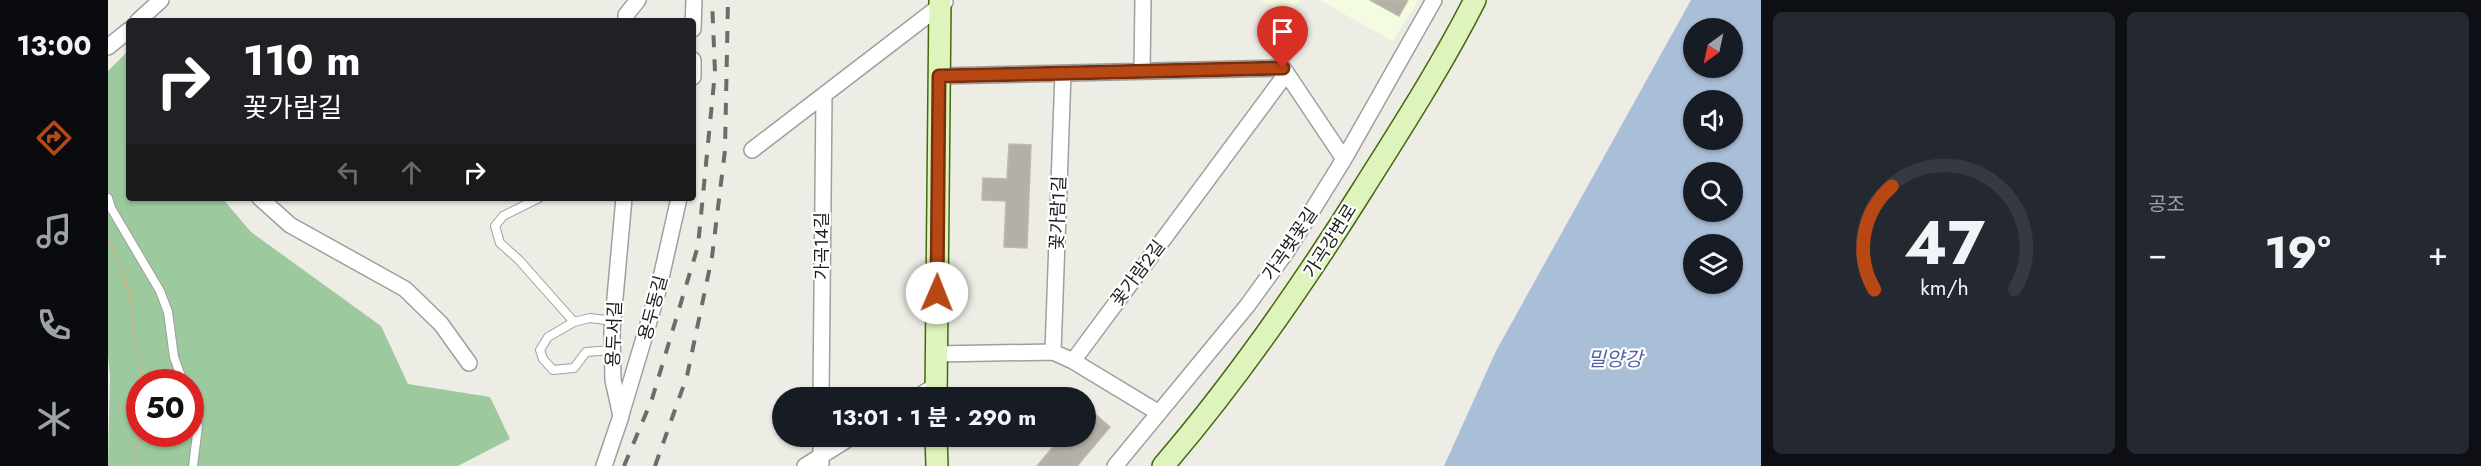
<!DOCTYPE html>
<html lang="ko">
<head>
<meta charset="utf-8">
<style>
  :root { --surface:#171b24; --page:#242831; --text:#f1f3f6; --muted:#9ea1a6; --line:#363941; --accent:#b74814 }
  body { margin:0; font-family:Jost,"Noto Sans KR",sans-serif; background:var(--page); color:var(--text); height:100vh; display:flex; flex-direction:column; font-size:22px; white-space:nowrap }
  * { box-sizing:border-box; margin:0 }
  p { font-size:20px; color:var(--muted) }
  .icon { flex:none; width:33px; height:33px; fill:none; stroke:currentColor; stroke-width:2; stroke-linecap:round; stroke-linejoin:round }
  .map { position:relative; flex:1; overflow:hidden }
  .sheet { display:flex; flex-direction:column; gap:12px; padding:12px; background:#0d0f14; width:720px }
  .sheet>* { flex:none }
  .hud { position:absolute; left:18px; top:18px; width:570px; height:183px; border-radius:6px; box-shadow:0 2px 4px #0004; background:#202124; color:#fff; overflow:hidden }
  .needle { width:39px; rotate:213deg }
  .tools { position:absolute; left:1575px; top:18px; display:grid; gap:12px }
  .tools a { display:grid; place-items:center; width:60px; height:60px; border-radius:50%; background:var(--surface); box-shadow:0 2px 4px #0004; font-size:30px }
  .speed { position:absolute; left:18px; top:369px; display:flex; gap:12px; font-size:30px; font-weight:700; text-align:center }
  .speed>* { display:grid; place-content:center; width:78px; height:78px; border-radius:50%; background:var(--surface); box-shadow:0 2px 4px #0004; line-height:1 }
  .speed .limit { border:9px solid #d22; background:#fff; color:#111 }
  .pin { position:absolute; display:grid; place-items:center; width:51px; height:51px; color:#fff; margin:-62px -26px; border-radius:50% 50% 50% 0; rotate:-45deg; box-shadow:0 0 6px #0007 }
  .pin .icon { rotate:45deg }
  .me { position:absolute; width:66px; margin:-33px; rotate:1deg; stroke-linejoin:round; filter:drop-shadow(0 0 4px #0008) }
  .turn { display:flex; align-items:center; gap:21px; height:126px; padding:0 18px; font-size:27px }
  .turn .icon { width:78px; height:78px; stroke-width:2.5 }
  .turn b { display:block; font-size:42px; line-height:51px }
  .lanes { display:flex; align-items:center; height:57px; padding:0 18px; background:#0003; justify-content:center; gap:30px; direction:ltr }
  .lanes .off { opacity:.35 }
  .big { font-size:45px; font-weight:700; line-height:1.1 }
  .sheet .card { flex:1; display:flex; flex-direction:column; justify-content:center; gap:9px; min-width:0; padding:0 21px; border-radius:9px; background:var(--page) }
  .sheet .dial { align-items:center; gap:0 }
  .dial svg { height:156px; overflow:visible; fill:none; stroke:var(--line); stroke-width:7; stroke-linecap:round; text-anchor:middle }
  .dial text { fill:var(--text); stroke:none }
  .heat { display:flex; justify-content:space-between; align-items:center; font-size:33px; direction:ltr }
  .sheet .tiles { flex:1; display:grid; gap:12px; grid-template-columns:repeat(2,1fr) }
  .trip { position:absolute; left:664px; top:387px; width:324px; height:60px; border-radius:30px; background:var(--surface); box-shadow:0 2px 4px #0004; font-weight:700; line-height:60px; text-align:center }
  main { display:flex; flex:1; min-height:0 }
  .tabs { display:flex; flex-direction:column; width:108px; justify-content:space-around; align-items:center; background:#090b0e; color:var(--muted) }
  .tabs .icon { width:42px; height:42px }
  .tabs .active { color:var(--accent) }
  .tabs b { font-size:27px; color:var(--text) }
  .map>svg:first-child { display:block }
  .education { fill:#f3fce0 }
  .forest { fill:#9dc99e; fill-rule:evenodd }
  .water { fill:#a9bed7; fill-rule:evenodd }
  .building { fill:#b3b0a8; stroke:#beb9a8; stroke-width:1.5 }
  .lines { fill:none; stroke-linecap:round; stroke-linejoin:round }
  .lane-casing { stroke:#9f9f9f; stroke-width:10 }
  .street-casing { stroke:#9f9f9f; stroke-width:18 }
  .secondary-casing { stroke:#436910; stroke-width:24 }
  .path { stroke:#eba878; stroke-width:2; stroke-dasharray:3 3; stroke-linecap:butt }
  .lane { stroke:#fff; stroke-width:8 }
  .street { stroke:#fff; stroke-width:15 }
  .secondary { stroke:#dff3bd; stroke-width:21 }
  .rail { stroke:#6c6c6c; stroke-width:4; stroke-dasharray:12 12; stroke-linecap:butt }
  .route-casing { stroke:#772f0d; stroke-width:15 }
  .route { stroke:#b74814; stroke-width:10 }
  .labels { text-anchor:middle; stroke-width:4.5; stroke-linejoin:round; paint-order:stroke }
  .street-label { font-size:18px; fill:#1e1e1e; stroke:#fff }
  .water-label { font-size:20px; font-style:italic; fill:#5462a3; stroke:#fff }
</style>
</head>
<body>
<main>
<nav class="tabs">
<b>13:00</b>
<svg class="icon active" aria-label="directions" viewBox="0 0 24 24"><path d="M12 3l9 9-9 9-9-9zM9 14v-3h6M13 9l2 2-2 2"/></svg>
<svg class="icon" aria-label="music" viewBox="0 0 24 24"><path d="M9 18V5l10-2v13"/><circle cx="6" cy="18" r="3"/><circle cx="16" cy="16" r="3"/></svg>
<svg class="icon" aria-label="phone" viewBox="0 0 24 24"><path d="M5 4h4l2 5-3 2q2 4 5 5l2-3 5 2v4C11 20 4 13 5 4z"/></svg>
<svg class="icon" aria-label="climate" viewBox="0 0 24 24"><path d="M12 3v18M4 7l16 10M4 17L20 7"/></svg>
</nav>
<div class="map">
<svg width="1653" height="466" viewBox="0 0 1653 466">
  <rect width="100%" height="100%" fill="#eeede5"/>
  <path class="education" d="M 1153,0 L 1192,0 L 1181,15 Z
    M 1211,0 L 1310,0 L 1285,41 Z"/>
  <path class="forest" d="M 21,50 L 21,198 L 114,198 L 143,232 L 273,326 L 300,384 L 382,397 L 402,439 L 350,466 L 0,466 L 2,375 L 0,356 L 0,71 ZM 32,382 L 82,382 L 82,434 L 32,434 Z"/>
  <path class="water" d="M 1583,0 L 1653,0 L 1653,466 L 1336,466 L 1388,351 ZM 1586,28 L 1624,28 L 1624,68 L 1586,68 ZM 1586,100 L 1624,100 L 1624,140 L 1586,140 ZM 1586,172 L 1624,172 L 1624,212 L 1586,212 ZM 1586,244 L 1624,244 L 1624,284 L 1586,284 Z"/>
  <path class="building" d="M 1262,0 L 1300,0 L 1291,16 Z
    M 901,144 L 923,145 L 919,248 L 896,247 L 898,201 L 874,200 L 875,178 L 899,179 Z
    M 978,406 L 1002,427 L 969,466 L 929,466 L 954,436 L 978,436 Z"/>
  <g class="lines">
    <defs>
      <path id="lane" d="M 0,198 L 3,208 L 52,291 L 60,312 L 66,357 L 75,382
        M 431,198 L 395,216 L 387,226 L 392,243 L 411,260 L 466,322 L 482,318 L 505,321
        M 466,322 L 440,337 L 432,350 L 435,359 L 445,370 L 466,368 L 478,352 L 505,350
        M 82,405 L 90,426 L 85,466"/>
      <path id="street" d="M 30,21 L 53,0
        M 518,21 L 518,15 L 530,0
        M 585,29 L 586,0
        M 0,47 L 21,30
        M 585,60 L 585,77
        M 1034,71 L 1035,0
        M 831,76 L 1175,68 L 1236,159
        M 644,150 L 837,2
        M 152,198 L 182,225 L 297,289 L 333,324 L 361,363
        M 945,352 L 955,73
        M 828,354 L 945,352 L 965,361 L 1051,413
        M 965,361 L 1178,74
        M 713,398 L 716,95
        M 808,398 L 828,385
        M 513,415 L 550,291 L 571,198
        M 713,463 L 713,436
        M 496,466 L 513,416 L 505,380 L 504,331 L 516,198
        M 697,466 L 745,436
        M 1007,466 L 1139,306 L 1179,251 L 1236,159 L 1326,0"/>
      <path id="secondary" d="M 828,398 L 832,0
        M 828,436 L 829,466
        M 1055,466 C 1130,379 1194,286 1255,189 C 1294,127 1334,65 1367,0"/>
    </defs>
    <use href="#lane" class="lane-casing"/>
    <use href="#street" class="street-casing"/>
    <use href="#secondary" class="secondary-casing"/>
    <path class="path" d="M 0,240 L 9,256 L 24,305 L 25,329 L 35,377 L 32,382
      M 32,384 L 26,397 L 32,415
      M 24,466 L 32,431"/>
    <use href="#lane" class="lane"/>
    <use href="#street" class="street"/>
    <use href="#secondary" class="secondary"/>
    <path class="rail" d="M 516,466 L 544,399 L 590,246 L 607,72 L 604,0
      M 547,466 L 579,376 L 604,257 L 617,150 L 620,0"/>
  </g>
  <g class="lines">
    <defs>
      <path id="route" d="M 829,293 L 831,76 L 1175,68"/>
    </defs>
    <use href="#route" class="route-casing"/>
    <use href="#route" class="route"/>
  </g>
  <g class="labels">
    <g class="street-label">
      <text transform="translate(950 213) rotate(-88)" y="6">꽃가람1길</text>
      <text transform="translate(1222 241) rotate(-58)" y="6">가곡강변로</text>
      <text transform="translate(1182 244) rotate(-56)" y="6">가곡벚꽃길</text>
      <text transform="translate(714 246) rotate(-90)" y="6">가곡14길</text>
      <text transform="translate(1030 273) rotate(-53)" y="6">꽃가람2길</text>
      <text transform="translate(545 308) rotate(-75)" y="6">용두동길</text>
      <text transform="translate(506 334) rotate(-88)" y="6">용두서길</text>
    </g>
    <g class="water-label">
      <text x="1507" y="366">밀양강</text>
    </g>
  </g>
</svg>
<div class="tools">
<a><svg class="needle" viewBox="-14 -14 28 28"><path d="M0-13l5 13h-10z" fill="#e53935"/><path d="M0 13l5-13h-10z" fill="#9ea1a6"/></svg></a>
<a><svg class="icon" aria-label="sound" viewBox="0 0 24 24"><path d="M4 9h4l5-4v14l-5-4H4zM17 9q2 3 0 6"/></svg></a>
<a><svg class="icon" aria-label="search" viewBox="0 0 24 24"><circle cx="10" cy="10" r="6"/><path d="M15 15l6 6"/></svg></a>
<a><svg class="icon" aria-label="layers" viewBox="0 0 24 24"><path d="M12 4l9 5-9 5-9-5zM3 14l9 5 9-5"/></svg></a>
</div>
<div class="speed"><div class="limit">50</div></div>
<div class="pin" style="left:1175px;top:68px;background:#d93025"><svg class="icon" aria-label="arrive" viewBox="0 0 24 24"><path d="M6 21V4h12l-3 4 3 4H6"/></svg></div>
<svg class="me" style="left:829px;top:293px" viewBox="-20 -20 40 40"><circle r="19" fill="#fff"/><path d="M0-13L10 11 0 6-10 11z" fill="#b74814"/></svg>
<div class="trip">13:01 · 1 분 · 290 m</div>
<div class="hud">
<div class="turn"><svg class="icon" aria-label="right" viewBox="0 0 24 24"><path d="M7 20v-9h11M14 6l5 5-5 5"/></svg><div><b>110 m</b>꽃가람길</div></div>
<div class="lanes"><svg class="icon off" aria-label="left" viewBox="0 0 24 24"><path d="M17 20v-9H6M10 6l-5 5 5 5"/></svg><svg class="icon off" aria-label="ahead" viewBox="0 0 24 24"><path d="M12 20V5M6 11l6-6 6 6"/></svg><svg class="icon" aria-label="right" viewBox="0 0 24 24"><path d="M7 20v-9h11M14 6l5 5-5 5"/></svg></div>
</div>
</div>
<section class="sheet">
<div class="tiles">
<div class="card dial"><svg viewBox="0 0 100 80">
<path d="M14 69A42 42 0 1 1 86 69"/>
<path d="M14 69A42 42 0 0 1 23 16" stroke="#b74814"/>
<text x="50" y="56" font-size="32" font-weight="700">47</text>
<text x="50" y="72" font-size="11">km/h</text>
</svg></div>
<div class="card"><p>공조</p>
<div class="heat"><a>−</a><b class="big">19°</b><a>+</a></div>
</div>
</div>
</section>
</main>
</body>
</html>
